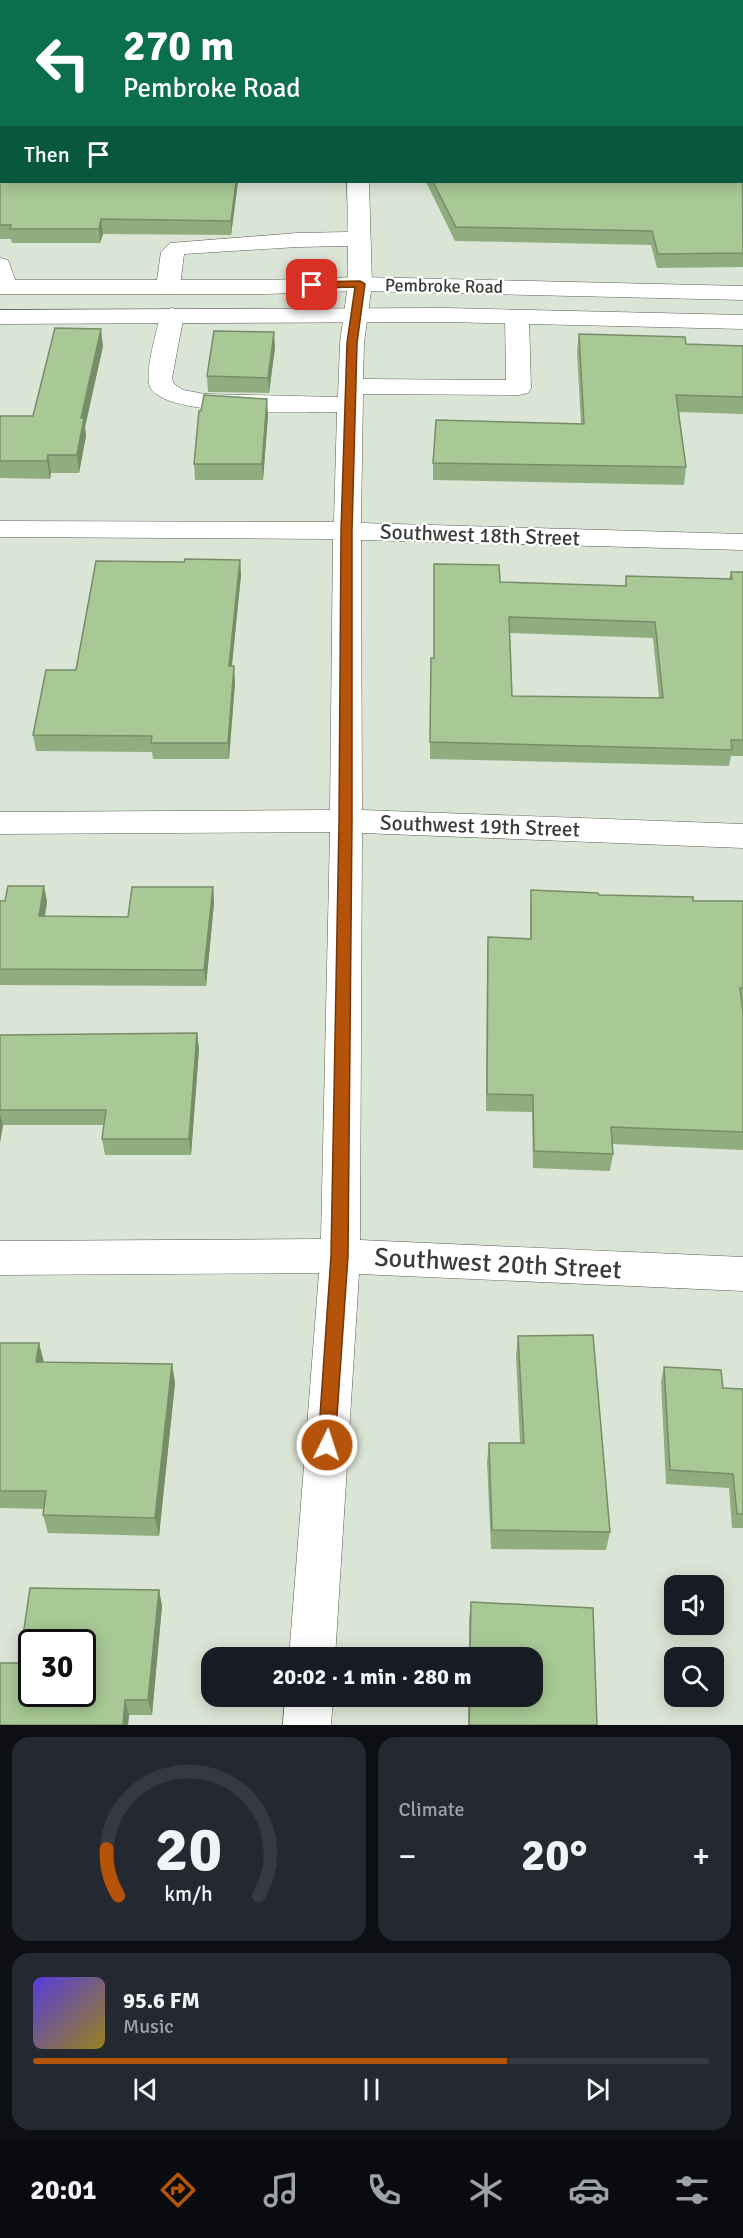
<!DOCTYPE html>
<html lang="en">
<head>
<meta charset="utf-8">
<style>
  :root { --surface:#171b24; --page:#242831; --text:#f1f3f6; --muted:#9ea1a6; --line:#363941; --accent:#b45309 }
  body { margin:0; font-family:Signika,sans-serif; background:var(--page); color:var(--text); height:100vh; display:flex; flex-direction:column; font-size:22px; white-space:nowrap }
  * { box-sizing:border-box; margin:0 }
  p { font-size:20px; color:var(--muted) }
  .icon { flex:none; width:33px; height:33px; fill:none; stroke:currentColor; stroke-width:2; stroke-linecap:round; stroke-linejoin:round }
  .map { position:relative; height:1725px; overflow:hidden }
  .sheet { display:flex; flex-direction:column; gap:12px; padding:12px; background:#0d0f14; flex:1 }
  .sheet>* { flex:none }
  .guide { position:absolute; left:0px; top:0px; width:744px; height:183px; box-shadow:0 3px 15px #0003; background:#0b6e4f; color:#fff; overflow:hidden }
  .tools { position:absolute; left:664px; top:1575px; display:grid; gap:12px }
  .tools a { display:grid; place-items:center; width:60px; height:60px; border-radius:12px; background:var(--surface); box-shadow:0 3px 15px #0003; font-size:30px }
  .speed { position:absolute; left:18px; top:1629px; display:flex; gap:12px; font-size:30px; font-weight:700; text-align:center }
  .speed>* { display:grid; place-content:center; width:78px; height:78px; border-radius:50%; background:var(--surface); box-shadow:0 3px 15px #0003; line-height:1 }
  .speed .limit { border:3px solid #111; border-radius:9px; background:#fff; color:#111 }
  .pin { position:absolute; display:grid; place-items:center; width:51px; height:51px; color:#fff; margin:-26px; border-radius:12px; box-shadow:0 3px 9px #0006 }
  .me { position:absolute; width:66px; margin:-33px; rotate:4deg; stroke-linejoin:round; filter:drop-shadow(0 0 4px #0008) }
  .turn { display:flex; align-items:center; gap:21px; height:126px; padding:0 24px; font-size:27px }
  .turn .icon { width:78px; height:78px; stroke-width:2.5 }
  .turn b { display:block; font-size:42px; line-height:51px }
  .then { display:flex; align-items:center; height:57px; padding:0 24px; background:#0003; gap:12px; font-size:22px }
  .big { font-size:45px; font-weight:700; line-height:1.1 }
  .sheet .tile { flex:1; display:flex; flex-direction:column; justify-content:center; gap:9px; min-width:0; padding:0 21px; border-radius:18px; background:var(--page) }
  .sheet .dial { align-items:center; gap:0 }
  .dial svg { height:156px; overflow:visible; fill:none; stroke:var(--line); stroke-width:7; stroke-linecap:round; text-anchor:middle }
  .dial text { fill:var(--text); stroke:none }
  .song { display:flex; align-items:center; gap:18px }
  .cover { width:72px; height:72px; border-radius:9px; background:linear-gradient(135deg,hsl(250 70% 55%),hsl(50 70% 35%)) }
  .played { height:6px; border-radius:3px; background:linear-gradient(90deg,var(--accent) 70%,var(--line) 70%) }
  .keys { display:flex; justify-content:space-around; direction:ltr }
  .heat { display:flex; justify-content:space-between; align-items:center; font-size:33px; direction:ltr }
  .sheet .tiles { flex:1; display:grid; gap:12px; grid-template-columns:1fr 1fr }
  .tile:last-child { grid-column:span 2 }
  .trip { position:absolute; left:201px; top:1647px; width:342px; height:60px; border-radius:18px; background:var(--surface); box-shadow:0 3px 15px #0003; font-weight:700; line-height:60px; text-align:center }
  .tab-bar { display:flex; height:96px; justify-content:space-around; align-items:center; background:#090b0e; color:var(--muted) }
  .tab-bar .icon { width:42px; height:42px }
  .tab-bar .active { color:var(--accent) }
  .tab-bar b { font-size:27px; color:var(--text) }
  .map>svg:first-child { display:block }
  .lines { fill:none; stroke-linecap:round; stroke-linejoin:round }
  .minor-casing { stroke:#586053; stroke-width:1 }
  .major-casing { stroke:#586053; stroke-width:1 }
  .minor { fill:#fff; fill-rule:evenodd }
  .major { fill:#fff; fill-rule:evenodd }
  .wall { fill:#90ad80; fill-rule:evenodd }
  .shaded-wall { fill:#768d68 }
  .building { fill:#a8c995; stroke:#768d68; stroke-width:1.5; fill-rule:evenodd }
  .route { fill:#b45309; stroke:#753606; stroke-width:1.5 }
  .labels { text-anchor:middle; stroke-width:4.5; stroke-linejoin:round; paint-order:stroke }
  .far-street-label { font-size:18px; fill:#3a3e38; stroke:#fff }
  .street-label { font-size:21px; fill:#3a3e38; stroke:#fff }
  .near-street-label { font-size:26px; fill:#3a3e38; stroke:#fff }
</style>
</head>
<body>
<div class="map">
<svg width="743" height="1725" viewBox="0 0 743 1725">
  <rect width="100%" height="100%" fill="#dbe5d5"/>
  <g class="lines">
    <defs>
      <path id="minor" d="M 354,0 L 372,0 L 372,2 L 354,2 Z
        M 431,0 L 548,0 L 549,2 L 432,2 Z
        M 347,182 L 369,182 L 372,284 L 364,343 L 363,379 L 506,380 L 505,317 L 509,312 L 517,310 L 525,312 L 529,317 L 531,388 L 528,393 L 519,395 L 363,394 L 361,523 L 743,534 L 743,550 L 361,540 L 362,810 L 743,824 L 743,848 L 362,833 L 360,1240 L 743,1257 L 743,1291 L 359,1274 L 335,1658 L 289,1658 L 319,1273 L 0,1275 L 0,1241 L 321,1239 L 330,832 L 0,834 L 0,812 L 330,810 L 333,539 L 0,537 L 0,521 L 334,522 L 337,412 C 304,412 164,418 150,387 C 144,372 157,332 160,315 L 164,310 L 172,308 L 180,310 L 184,315 L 172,378 L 174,384 L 183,390 L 205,394 L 338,397 L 340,343 L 348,284 L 348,246 L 297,247 L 184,254 L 180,287 L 176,292 L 168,294 L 160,292 L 156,287 L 161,252 L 170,243 L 297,233 L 348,232 Z
        M 0,258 L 8,260 L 18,287 L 14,292 L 0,292 Z
        M 285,1696 L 333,1696 L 331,1725 L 283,1725 Z"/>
      <path id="major" d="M 360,277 L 743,286 L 743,300 L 360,291 L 265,294 L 0,294 L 0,280 L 265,280 Z
        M 445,308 L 743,315 L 743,329 L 445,322 L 0,324 L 0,310 Z"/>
    </defs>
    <use href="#minor" class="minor-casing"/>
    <use href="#major" class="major-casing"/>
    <use href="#minor" class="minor"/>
    <use href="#major" class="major"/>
  </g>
  <path class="wall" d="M 0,0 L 297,0 L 297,2 L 2,2 L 2,123 L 0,122 Z
    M 400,0 L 515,0 L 515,2 L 401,2 Z
    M 0,123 L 238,182 L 231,235 L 103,234 L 100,243 L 12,243 L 11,239 L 0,239 Z
    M 743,131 L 743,267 L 657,268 L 651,245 L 455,241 L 426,182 L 742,182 Z
    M 579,334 L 686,344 L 743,346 L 743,414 L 679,412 L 686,467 L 684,485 L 433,480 L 433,463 L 581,424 L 577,351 Z
    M 103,346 L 85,427 L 86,436 L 79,473 L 51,473 L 50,479 L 0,478 L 0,416 L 33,416 Z
    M 275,347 L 269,393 L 208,392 L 207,376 Z
    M 268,415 L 263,480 L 195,480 L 194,464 Z
    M 240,560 L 241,575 L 232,666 L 235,682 L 229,759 L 153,759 L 152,752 L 36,751 L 33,735 L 76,670 L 184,562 Z
    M 434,564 L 500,582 L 625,586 L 626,576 L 729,579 L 731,572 L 743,572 L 743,756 L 731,756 L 729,766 L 430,759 L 430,674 L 434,658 ZM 510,633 L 653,638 L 659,698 L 512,696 Z
    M 44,886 L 47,902 L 45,916 L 128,917 L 213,887 L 214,903 L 206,986 L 0,985 L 0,901 L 5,901 Z
    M 531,890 L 693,901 L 743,901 L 743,1005 L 742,1005 L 743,1013 L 743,1150 L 612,1144 L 613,1154 L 610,1171 L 533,1168 L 532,1112 L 486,1111 L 487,954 L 488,937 L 530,938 L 530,908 Z
    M 197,1033 L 199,1049 L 191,1155 L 105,1155 L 102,1139 L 104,1125 L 3,1125 L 0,1142 L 0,1035 Z
    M 518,1336 L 610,1532 L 606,1550 L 491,1549 L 487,1462 L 489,1443 L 520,1443 L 516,1355 Z
    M 0,1343 L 44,1362 L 172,1364 L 175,1383 L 159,1536 L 48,1533 L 43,1515 L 44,1509 L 0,1508 Z
    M 664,1367 L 723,1388 L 743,1389 L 743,1528 L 732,1528 L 729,1488 L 666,1484 L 661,1381 Z
    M 159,1590 L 162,1606 L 152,1715 L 129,1715 L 128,1725 L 0,1725 L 19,1663 Z
    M 471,1602 L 593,1608 L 597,1725 L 468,1725 L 468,1696 L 532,1696 L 532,1658 L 469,1658 L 469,1620 Z"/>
  <path class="shaded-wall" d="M 236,182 L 238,182 L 231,235 L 231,221 Z
    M 101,219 L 103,234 L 100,243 L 99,229 Z
    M 101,329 L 103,346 L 85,427 L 86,436 L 79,473 L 77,455 L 81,418 Z
    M 274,332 L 275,347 L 269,393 L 268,378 Z
    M 267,399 L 268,415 L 263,480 L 262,464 Z
    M 48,455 L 51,473 L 50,479 L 47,461 Z
    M 240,560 L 241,575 L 230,682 L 229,666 Z
    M 234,666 L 235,682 L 229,759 L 228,743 Z
    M 44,886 L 47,902 L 42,932 L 39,916 Z
    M 213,887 L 214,903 L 206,986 L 204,970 Z
    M 197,1033 L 199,1049 L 191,1155 L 189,1139 Z
    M 0,1114 L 3,1125 L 0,1142 Z
    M 39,1343 L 44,1362 L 36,1362 Z
    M 172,1364 L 175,1383 L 159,1536 L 155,1518 Z
    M 159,1590 L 162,1606 L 152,1715 L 148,1700 Z
    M 125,1700 L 129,1715 L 128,1725 L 123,1725 Z"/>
  <path class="building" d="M 0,0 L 296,0 L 296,2 L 2,2 L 2,110 L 0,109 Z
    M 410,0 L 515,0 L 515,2 L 411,2 Z
    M 620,0 L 743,0 L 743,117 L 742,2 L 620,2 Z
    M 0,123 L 2,124 L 2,182 L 236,182 L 231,221 L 101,219 L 99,229 L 10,229 L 11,225 L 0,225 Z
    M 742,131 L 743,253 L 658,254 L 652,231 L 456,227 L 433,182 L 742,182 Z
    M 55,328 L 101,329 L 81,418 L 84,418 L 77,455 L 48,455 L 47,461 L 0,461 L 0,416 L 33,416 Z
    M 214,331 L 274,332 L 268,378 L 207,376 Z
    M 579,334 L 685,337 L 686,344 L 743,346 L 743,397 L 676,395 L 686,467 L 433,463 L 436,420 L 584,424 Z
    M 204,395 L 267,399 L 262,464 L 194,464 L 199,411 L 201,411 Z
    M 185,559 L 240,560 L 229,666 L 234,666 L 228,743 L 151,743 L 152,736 L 33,735 L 46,670 L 76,670 L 96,561 L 184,562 Z
    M 434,564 L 499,565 L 500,582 L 626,586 L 626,576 L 732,579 L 731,572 L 743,572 L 743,740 L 731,740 L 732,750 L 430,742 L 431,658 L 434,658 ZM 509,617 L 655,622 L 663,698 L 512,696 Z
    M 8,886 L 44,886 L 39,916 L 128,917 L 132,887 L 213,887 L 204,970 L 0,969 L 0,901 L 5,901 Z
    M 531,890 L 598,893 L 599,895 L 693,897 L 693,901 L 743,901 L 743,988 L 740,988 L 743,1013 L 743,1132 L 611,1127 L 613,1154 L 534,1151 L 533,1095 L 487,1094 L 488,937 L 531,939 Z
    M 197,1033 L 189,1139 L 102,1139 L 106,1110 L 0,1110 L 0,1035 Z
    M 593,1335 L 610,1532 L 492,1530 L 489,1443 L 524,1443 L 518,1336 Z
    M 0,1343 L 39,1343 L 36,1362 L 172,1364 L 155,1518 L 43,1515 L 46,1491 L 0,1491 Z
    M 664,1367 L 721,1370 L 723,1388 L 743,1389 L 743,1514 L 737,1514 L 733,1474 L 670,1470 Z
    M 30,1588 L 159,1590 L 148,1700 L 125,1700 L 123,1725 L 0,1725 L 0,1663 L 19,1663 ZM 32,1642 L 82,1642 L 82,1694 L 32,1694 Z
    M 471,1602 L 593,1608 L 597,1725 L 469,1725 L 470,1696 L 532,1696 L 532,1658 L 470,1658 Z"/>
  <path class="route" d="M 360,281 L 365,284 L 357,343 L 352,531 L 352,821 L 348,1256 L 335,1445 L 333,1451 L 327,1453 L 320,1451 L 318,1445 L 331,1256 L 339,821 L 341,531 L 347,343 L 355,287 L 312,288 L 307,285 L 312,282 Z"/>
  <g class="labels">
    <g class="far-street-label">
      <text transform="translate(444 286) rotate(1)" y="6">Pembroke Road</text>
    </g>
    <g class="street-label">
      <text transform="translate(480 535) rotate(2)" y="7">Southwest 18th Street</text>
      <text transform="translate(480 826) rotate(2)" y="7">Southwest 19th Street</text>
    </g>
    <g class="near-street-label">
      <text transform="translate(498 1263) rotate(3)" y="9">Southwest 20th Street</text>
    </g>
  </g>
</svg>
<div class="tools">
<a><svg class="icon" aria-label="sound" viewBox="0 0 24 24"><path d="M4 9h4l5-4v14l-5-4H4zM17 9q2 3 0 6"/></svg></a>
<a><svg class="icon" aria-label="search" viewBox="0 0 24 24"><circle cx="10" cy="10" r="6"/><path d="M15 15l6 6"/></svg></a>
</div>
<div class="speed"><div class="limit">30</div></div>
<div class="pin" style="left:312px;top:285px;background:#d93025"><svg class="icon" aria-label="arrive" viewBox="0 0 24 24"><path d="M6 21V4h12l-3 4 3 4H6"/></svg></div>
<svg class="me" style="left:327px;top:1445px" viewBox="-20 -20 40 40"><circle r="17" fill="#b45309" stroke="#fff" stroke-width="3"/><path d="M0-11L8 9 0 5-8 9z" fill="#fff"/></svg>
<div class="trip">20:02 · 1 min · 280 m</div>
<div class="guide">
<div class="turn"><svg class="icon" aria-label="left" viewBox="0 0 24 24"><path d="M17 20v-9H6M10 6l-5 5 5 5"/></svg><div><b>270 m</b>Pembroke Road</div></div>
<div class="then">Then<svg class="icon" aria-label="arrive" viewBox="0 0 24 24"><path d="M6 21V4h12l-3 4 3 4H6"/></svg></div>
</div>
</div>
<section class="sheet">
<div class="tiles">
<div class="tile dial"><svg viewBox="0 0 100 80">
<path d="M14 69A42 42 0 1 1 86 69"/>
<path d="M14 69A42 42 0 0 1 8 45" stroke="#b45309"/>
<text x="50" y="56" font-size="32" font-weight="700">20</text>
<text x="50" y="72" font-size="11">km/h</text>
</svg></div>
<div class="tile"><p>Climate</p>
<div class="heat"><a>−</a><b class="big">20°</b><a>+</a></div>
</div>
<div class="tile">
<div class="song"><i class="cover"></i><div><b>95.6 FM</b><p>Music</p></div></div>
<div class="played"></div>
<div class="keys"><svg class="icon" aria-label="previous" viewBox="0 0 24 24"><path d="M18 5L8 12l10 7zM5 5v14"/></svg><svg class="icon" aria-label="pause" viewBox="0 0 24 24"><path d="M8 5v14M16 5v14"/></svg><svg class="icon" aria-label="next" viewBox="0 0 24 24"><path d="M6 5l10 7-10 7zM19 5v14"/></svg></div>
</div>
</div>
</section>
<nav class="tab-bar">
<b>20:01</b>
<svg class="icon active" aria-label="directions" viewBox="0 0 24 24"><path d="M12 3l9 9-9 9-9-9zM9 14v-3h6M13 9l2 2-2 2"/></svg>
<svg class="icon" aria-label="music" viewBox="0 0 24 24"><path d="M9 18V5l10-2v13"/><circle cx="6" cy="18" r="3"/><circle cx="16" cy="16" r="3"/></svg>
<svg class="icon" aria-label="phone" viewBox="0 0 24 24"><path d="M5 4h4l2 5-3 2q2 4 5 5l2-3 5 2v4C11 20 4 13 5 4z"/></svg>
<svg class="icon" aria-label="climate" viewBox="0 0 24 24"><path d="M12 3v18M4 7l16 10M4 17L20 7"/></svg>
<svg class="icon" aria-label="car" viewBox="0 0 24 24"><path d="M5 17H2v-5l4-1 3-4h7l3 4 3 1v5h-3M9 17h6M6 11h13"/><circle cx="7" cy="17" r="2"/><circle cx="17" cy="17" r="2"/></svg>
<svg class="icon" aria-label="filters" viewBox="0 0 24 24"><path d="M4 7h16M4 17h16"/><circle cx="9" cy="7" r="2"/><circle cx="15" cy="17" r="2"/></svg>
</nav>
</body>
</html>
